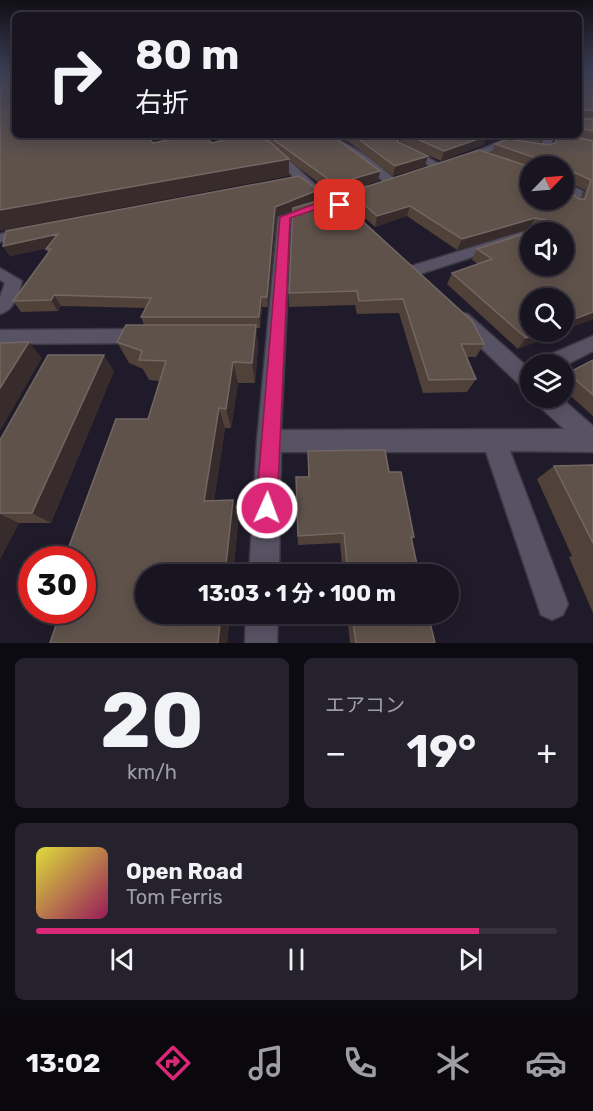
<!DOCTYPE html>
<html lang="ja">
<head>
<meta charset="utf-8">
<style>
  :root { --surface:#181420; --page:#25212d; --text:#f1f3f6; --muted:#9f9ea5; --line:#36333e; --accent:#db2777 }
  body { margin:0; font-family:Rubik,"Noto Sans JP",sans-serif; background:var(--page); color:var(--text); height:100vh; display:flex; flex-direction:column; font-size:22px; white-space:nowrap }
  * { box-sizing:border-box; margin:0 }
  p { font-size:20px; color:var(--muted) }
  .icon { flex:none; width:33px; height:33px; fill:none; stroke:currentColor; stroke-width:2; stroke-linecap:round; stroke-linejoin:round }
  .map { position:relative; height:643px; overflow:hidden }
  .details { display:flex; flex-direction:column; gap:15px; padding:15px; background:#0d0b12; flex:1 }
  .details>* { flex:none }
  .banner { position:absolute; left:12px; top:12px; width:570px; height:126px; border-radius:9px; box-shadow:0 3px 15px #0003,0 0 0 2px var(--line); background:#181420; color:var(--text); overflow:hidden }
  .needle { width:39px; rotate:65deg }
  .controls { position:absolute; left:520px; top:156px; display:grid; gap:12px }
  .controls a { display:grid; place-items:center; width:54px; height:54px; border-radius:50%; background:var(--surface); box-shadow:0 3px 15px #0003,0 0 0 2px var(--line); font-size:30px }
  .speed { position:absolute; left:18px; top:546px; display:flex; gap:12px; font-size:30px; font-weight:700; text-align:center }
  .speed>* { display:grid; place-content:center; width:78px; height:78px; border-radius:50%; background:var(--surface); box-shadow:0 3px 15px #0003,0 0 0 2px var(--line); line-height:1 }
  .speed .limit { border:9px solid #d22; background:#fff; color:#111 }
  .pin { position:absolute; display:grid; place-items:center; width:51px; height:51px; color:#fff; margin:-26px; border-radius:12px; box-shadow:0 3px 9px #0006 }
  .me { position:absolute; width:66px; margin:-33px; rotate:2deg; stroke-linejoin:round; filter:drop-shadow(0 0 4px #0008) }
  .turn { display:flex; align-items:center; gap:21px; height:126px; padding:0 24px; font-size:27px }
  .turn .icon { width:78px; height:78px; stroke-width:2.5 }
  .turn b { display:block; font-size:42px; line-height:51px }
  .big { font-size:45px; font-weight:700; line-height:1.1 }
  .details .tile { flex:1; display:flex; flex-direction:column; justify-content:center; gap:9px; min-width:0; padding:0 21px; border-radius:9px; background:var(--page) }
  .details .dial { align-items:center; gap:0 }
  .dial b { font-size:78px; line-height:1 }
  .song { display:flex; align-items:center; gap:18px }
  .cover { width:72px; height:72px; border-radius:9px; background:linear-gradient(135deg,hsl(60 70% 55%),hsl(330 70% 35%)) }
  .played { height:6px; border-radius:3px; background:linear-gradient(90deg,var(--accent) 85%,var(--line) 85%) }
  .keys { display:flex; justify-content:space-around; direction:ltr }
  .heat { display:flex; justify-content:space-between; align-items:center; font-size:33px; direction:ltr }
  .details .tiles { flex:1; display:grid; gap:15px; grid-template-columns:1fr 1fr }
  .tile:last-child { grid-column:span 2 }
  .trip { position:absolute; left:135px; top:564px; width:324px; height:60px; border-radius:30px; background:var(--surface); box-shadow:0 3px 15px #0003,0 0 0 2px var(--line); font-weight:700; line-height:60px; text-align:center }
  .tab-bar { display:flex; height:96px; justify-content:space-around; align-items:center; background:#0a080d; color:var(--muted) }
  .tab-bar .icon { width:42px; height:42px }
  .tab-bar .selected { color:var(--accent) }
  .tab-bar b { font-size:27px; color:var(--text) }
  .map>svg:first-child { display:block }
  .lines { fill:none; stroke-linecap:round; stroke-linejoin:round }
  .minor-casing { stroke:#3c3844; stroke-width:3 }
  .minor { fill:#585364; fill-rule:evenodd }
  .wall { fill:#504139; fill-rule:evenodd }
  .shaded-wall { fill:#372b2b }
  .building { fill:#5f524b; stroke:#736763; stroke-width:1.5; fill-rule:evenodd }
  .route { fill:#db2777; stroke:#8e194d; stroke-width:1.5 }
</style>
</head>
<body>
<div class="map">
<svg width="593" height="643" viewBox="0 0 593 643">
  <rect width="100%" height="100%" fill="#201b2a"/>
  <g class="lines">
    <defs>
      <path id="minor" d="M 274,135 L 288,135 L 265,146 L 280,152 L 319,188 L 319,194 L 311,194 L 272,156 L 254,147 L 259,141 Z
        M 318,135 C 341,135 382,165 398,183 L 388,185 L 338,146 Z
        M 545,135 L 555,135 L 548,151 L 505,146 L 464,162 L 455,160 L 504,140 L 541,145 Z
        M 401,147 L 409,147 L 445,167 L 436,169 L 401,151 Z
        M 564,182 L 583,191 L 578,207 L 574,208 L 568,204 L 571,193 L 564,190 Z
        M 367,186 L 377,189 L 291,219 L 281,430 L 564,429 L 538,405 L 535,398 L 561,398 L 593,426 L 593,452 L 510,451 L 568,604 L 563,615 L 552,620 L 541,615 L 486,452 L 281,452 L 279,574 L 249,574 L 257,441 L 278,217 Z
        M 29,227 L 36,231 L 34,234 L 0,242 L 0,234 Z
        M 531,229 L 538,232 L 531,232 L 531,238 L 411,277 L 403,272 L 405,268 Z
        M 0,268 L 22,281 C 18,294 15,310 0,314 L 0,297 L 5,283 L 0,280 Z
        M 462,313 L 468,314 L 531,370 L 531,392 L 524,389 L 456,324 L 453,319 L 456,314 Z
        M 145,329 L 152,331 L 154,336 L 152,341 L 145,343 L 0,344 L 0,330 Z
        M 593,336 L 593,351 L 564,366 L 539,364 L 542,358 Z
        M 246,614 L 278,614 L 277,643 L 245,643 Z"/>
    </defs>
    <use href="#minor" class="minor-casing"/>
    <use href="#minor" class="minor"/>
  </g>
  <path class="wall" d="M 579,70 L 593,70 L 593,319 L 531,332 L 518,349 L 447,284 L 452,273 L 478,264 L 472,260 L 477,249 L 536,230 L 529,229 L 457,250 L 407,216 L 375,227 L 348,203 L 350,192 L 491,154 L 495,144 L 549,145 L 567,135 L 579,135 ZM 531,166 L 564,166 L 531,200 ZM 574,185 L 585,190 L 582,199 L 579,199 L 572,194 Z
    M 331,135 L 543,135 L 540,143 L 486,135 L 487,136 L 483,145 L 441,161 L 400,142 L 399,142 L 425,166 L 393,176 L 349,142 Z
    M 270,137 L 380,171 L 378,181 L 334,195 L 289,160 L 289,176 L 153,143 L 212,143 L 270,142 Z
    M 299,176 L 318,190 L 318,200 L 333,196 L 336,197 L 472,321 L 484,344 L 476,357 L 466,357 L 476,379 L 467,392 L 423,393 L 399,313 L 357,314 L 355,305 L 289,307 L 289,293 L 293,210 L 276,217 L 268,307 L 262,307 L 260,328 L 256,328 L 258,346 L 255,383 L 238,383 L 231,428 L 225,428 L 214,500 L 233,500 L 239,514 L 233,574 L 146,574 L 146,614 L 230,614 L 227,643 L 50,643 L 61,610 L 82,610 L 82,560 L 64,560 L 116,419 L 148,419 L 160,381 L 149,380 L 143,369 L 129,363 L 117,342 L 126,325 L 144,325 L 141,317 L 146,308 L 61,306 L 58,311 L 21,312 L 13,301 L 48,253 L 46,249 L 47,248 L 10,256 L 3,246 L 6,231 Z
    M 593,360 L 593,416 L 564,390 L 564,377 L 568,373 Z
    M 114,371 L 51,523 L 19,523 L 0,559 L 0,440 Z
    M 308,451 L 389,472 L 414,537 L 412,540 L 419,574 L 343,574 L 340,543 L 298,545 L 296,489 L 308,477 Z
    M 593,465 L 593,613 L 569,557 L 572,556 L 537,479 L 554,466 Z
    M 347,614 L 428,614 L 435,643 L 350,643 Z"/>
  <path class="shaded-wall" d="M 397,135 L 402,135 L 400,142 L 395,144 Z
    M 487,136 L 483,145 L 441,161 L 444,151 Z
    M 428,156 L 425,166 L 393,176 L 395,166 Z
    M 289,159 L 289,176 L 0,231 L 0,210 Z
    M 380,171 L 378,181 L 334,195 L 335,184 Z
    M 318,190 L 318,200 L 276,217 L 268,307 L 267,297 L 275,207 Z
    M 410,206 L 407,216 L 375,227 L 377,216 Z
    M 535,218 L 529,229 L 457,250 L 462,239 Z
    M 58,234 L 64,244 L 10,256 L 3,246 Z
    M 54,295 L 61,306 L 58,311 L 51,300 Z
    M 261,297 L 262,307 L 260,328 L 259,317 Z
    M 593,312 L 593,319 L 564,331 L 564,323 Z
    M 256,325 L 258,346 L 255,383 L 252,363 Z
    M 543,332 L 562,332 L 518,349 L 526,338 Z
    M 29,342 L 42,358 L 0,431 L 0,388 Z
    M 104,355 L 114,371 L 51,523 L 32,513 Z
    M 233,362 L 238,383 L 231,428 L 226,409 Z
    M 219,408 L 225,428 L 212,515 L 204,501 Z
    M 233,500 L 239,514 L 233,574 L 225,574 Z
    M 0,514 L 19,523 L 0,559 Z
    M 221,614 L 230,614 L 227,643 L 218,643 Z"/>
  <path class="building" d="M 0,70 L 15,70 L 15,135 L 146,135 L 153,143 L 193,135 L 203,135 L 212,143 L 242,135 L 256,135 L 270,142 L 289,159 L 0,210 Z
    M 579,70 L 593,70 L 593,76 L 584,71 L 581,71 L 580,78 L 593,84 L 593,110 L 582,110 L 582,119 L 593,119 L 593,131 L 579,128 Z
    M 274,135 L 331,135 L 337,139 L 380,171 L 335,184 L 270,137 Z
    M 353,135 L 397,135 L 398,142 L 428,156 L 395,166 Z
    M 408,135 L 485,135 L 487,136 L 444,151 Z
    M 558,135 L 566,135 L 593,141 L 593,312 L 564,323 L 564,298 L 531,298 L 531,332 L 543,332 L 526,338 L 452,273 L 492,259 L 477,249 L 538,229 L 539,223 L 546,223 L 546,220 L 535,218 L 462,239 L 410,206 L 377,216 L 350,192 L 479,150 L 531,167 L 531,200 L 564,200 L 564,166 L 537,166 L 536,158 L 495,144 L 509,139 L 549,145 L 555,143 ZM 569,170 L 591,180 L 585,199 L 579,199 L 572,194 L 574,184 L 568,180 ZM 531,232 L 564,232 L 564,266 L 531,266 Z
    M 299,176 L 318,190 L 275,207 L 267,297 L 261,297 L 259,317 L 141,317 L 151,298 L 54,295 L 51,300 L 13,301 L 51,249 L 46,249 L 58,234 L 3,246 L 6,231 Z
    M 333,196 L 336,197 L 472,321 L 484,344 L 461,344 L 476,379 L 429,380 L 403,299 L 359,301 L 357,291 L 289,293 L 293,208 Z
    M 126,325 L 256,325 L 252,363 L 233,362 L 226,409 L 219,408 L 204,501 L 233,500 L 225,574 L 146,574 L 146,614 L 221,614 L 218,643 L 50,643 L 61,610 L 82,610 L 82,560 L 64,560 L 116,419 L 148,419 L 166,361 L 139,360 L 142,351 L 117,342 Z
    M 29,342 L 0,388 L 0,343 Z
    M 48,355 L 104,355 L 32,513 L 0,513 L 0,440 Z
    M 593,360 L 593,395 L 568,373 Z
    M 385,450 L 389,472 L 401,472 L 414,537 L 411,537 L 419,574 L 348,574 L 344,533 L 298,536 L 296,477 L 309,477 L 308,451 Z
    M 593,465 L 593,543 L 554,466 Z
    M 352,614 L 428,614 L 435,643 L 356,643 Z"/>
  <linearGradient id="sky" x2="0" y2="1"><stop stop-color="#120f17"/><stop offset="0.44" stop-color="#3c3f55"/><stop offset="1" stop-color="#3c3f55" stop-opacity="0"/></linearGradient>
  <rect width="593" height="160" fill="url(#sky)"/>
  <path class="route" d="M 328,199 L 335,199 L 345,205 L 340,208 L 331,204 L 290,218 L 277,508 L 274,515 L 267,518 L 259,515 L 256,508 L 280,217 Z"/>
</svg>
<div class="controls">
<a><svg class="needle" viewBox="-14 -14 28 28"><path d="M0-13l5 13h-10z" fill="#e53935"/><path d="M0 13l5-13h-10z" fill="#9f9ea5"/></svg></a>
<a><svg class="icon" aria-label="sound" viewBox="0 0 24 24"><path d="M4 9h4l5-4v14l-5-4H4zM17 9q2 3 0 6"/></svg></a>
<a><svg class="icon" aria-label="search" viewBox="0 0 24 24"><circle cx="10" cy="10" r="6"/><path d="M15 15l6 6"/></svg></a>
<a><svg class="icon" aria-label="layers" viewBox="0 0 24 24"><path d="M12 4l9 5-9 5-9-5zM3 14l9 5 9-5"/></svg></a>
</div>
<div class="speed"><div class="limit">30</div></div>
<div class="pin" style="left:340px;top:205px;background:#d93025"><svg class="icon" aria-label="arrive" viewBox="0 0 24 24"><path d="M6 21V4h12l-3 4 3 4H6"/></svg></div>
<svg class="me" style="left:267px;top:508px" viewBox="-20 -20 40 40"><circle r="17" fill="#db2777" stroke="#fff" stroke-width="3"/><path d="M0-11L8 9 0 5-8 9z" fill="#fff"/></svg>
<div class="trip">13:03 · 1 分 · 100 m</div>
<div class="banner">
<div class="turn"><svg class="icon" aria-label="right" viewBox="0 0 24 24"><path d="M7 20v-9h11M14 6l5 5-5 5"/></svg><div><b>80 m</b>右折</div></div>
</div>
</div>
<section class="details">
<div class="tiles">
<div class="tile dial"><b>20</b><p>km/h</p></div>
<div class="tile"><p>エアコン</p>
<div class="heat"><a>−</a><b class="big">19°</b><a>+</a></div>
</div>
<div class="tile">
<div class="song"><i class="cover"></i><div><b>Open Road</b><p>Tom Ferris</p></div></div>
<div class="played"></div>
<div class="keys"><svg class="icon" aria-label="previous" viewBox="0 0 24 24"><path d="M18 5L8 12l10 7zM5 5v14"/></svg><svg class="icon" aria-label="pause" viewBox="0 0 24 24"><path d="M8 5v14M16 5v14"/></svg><svg class="icon" aria-label="next" viewBox="0 0 24 24"><path d="M6 5l10 7-10 7zM19 5v14"/></svg></div>
</div>
</div>
</section>
<nav class="tab-bar">
<b>13:02</b>
<svg class="icon selected" aria-label="directions" viewBox="0 0 24 24"><path d="M12 3l9 9-9 9-9-9zM9 14v-3h6M13 9l2 2-2 2"/></svg>
<svg class="icon" aria-label="music" viewBox="0 0 24 24"><path d="M9 18V5l10-2v13"/><circle cx="6" cy="18" r="3"/><circle cx="16" cy="16" r="3"/></svg>
<svg class="icon" aria-label="phone" viewBox="0 0 24 24"><path d="M5 4h4l2 5-3 2q2 4 5 5l2-3 5 2v4C11 20 4 13 5 4z"/></svg>
<svg class="icon" aria-label="climate" viewBox="0 0 24 24"><path d="M12 3v18M4 7l16 10M4 17L20 7"/></svg>
<svg class="icon" aria-label="car" viewBox="0 0 24 24"><path d="M5 17H2v-5l4-1 3-4h7l3 4 3 1v5h-3M9 17h6M6 11h13"/><circle cx="7" cy="17" r="2"/><circle cx="17" cy="17" r="2"/></svg>
</nav>
</body>
</html>
